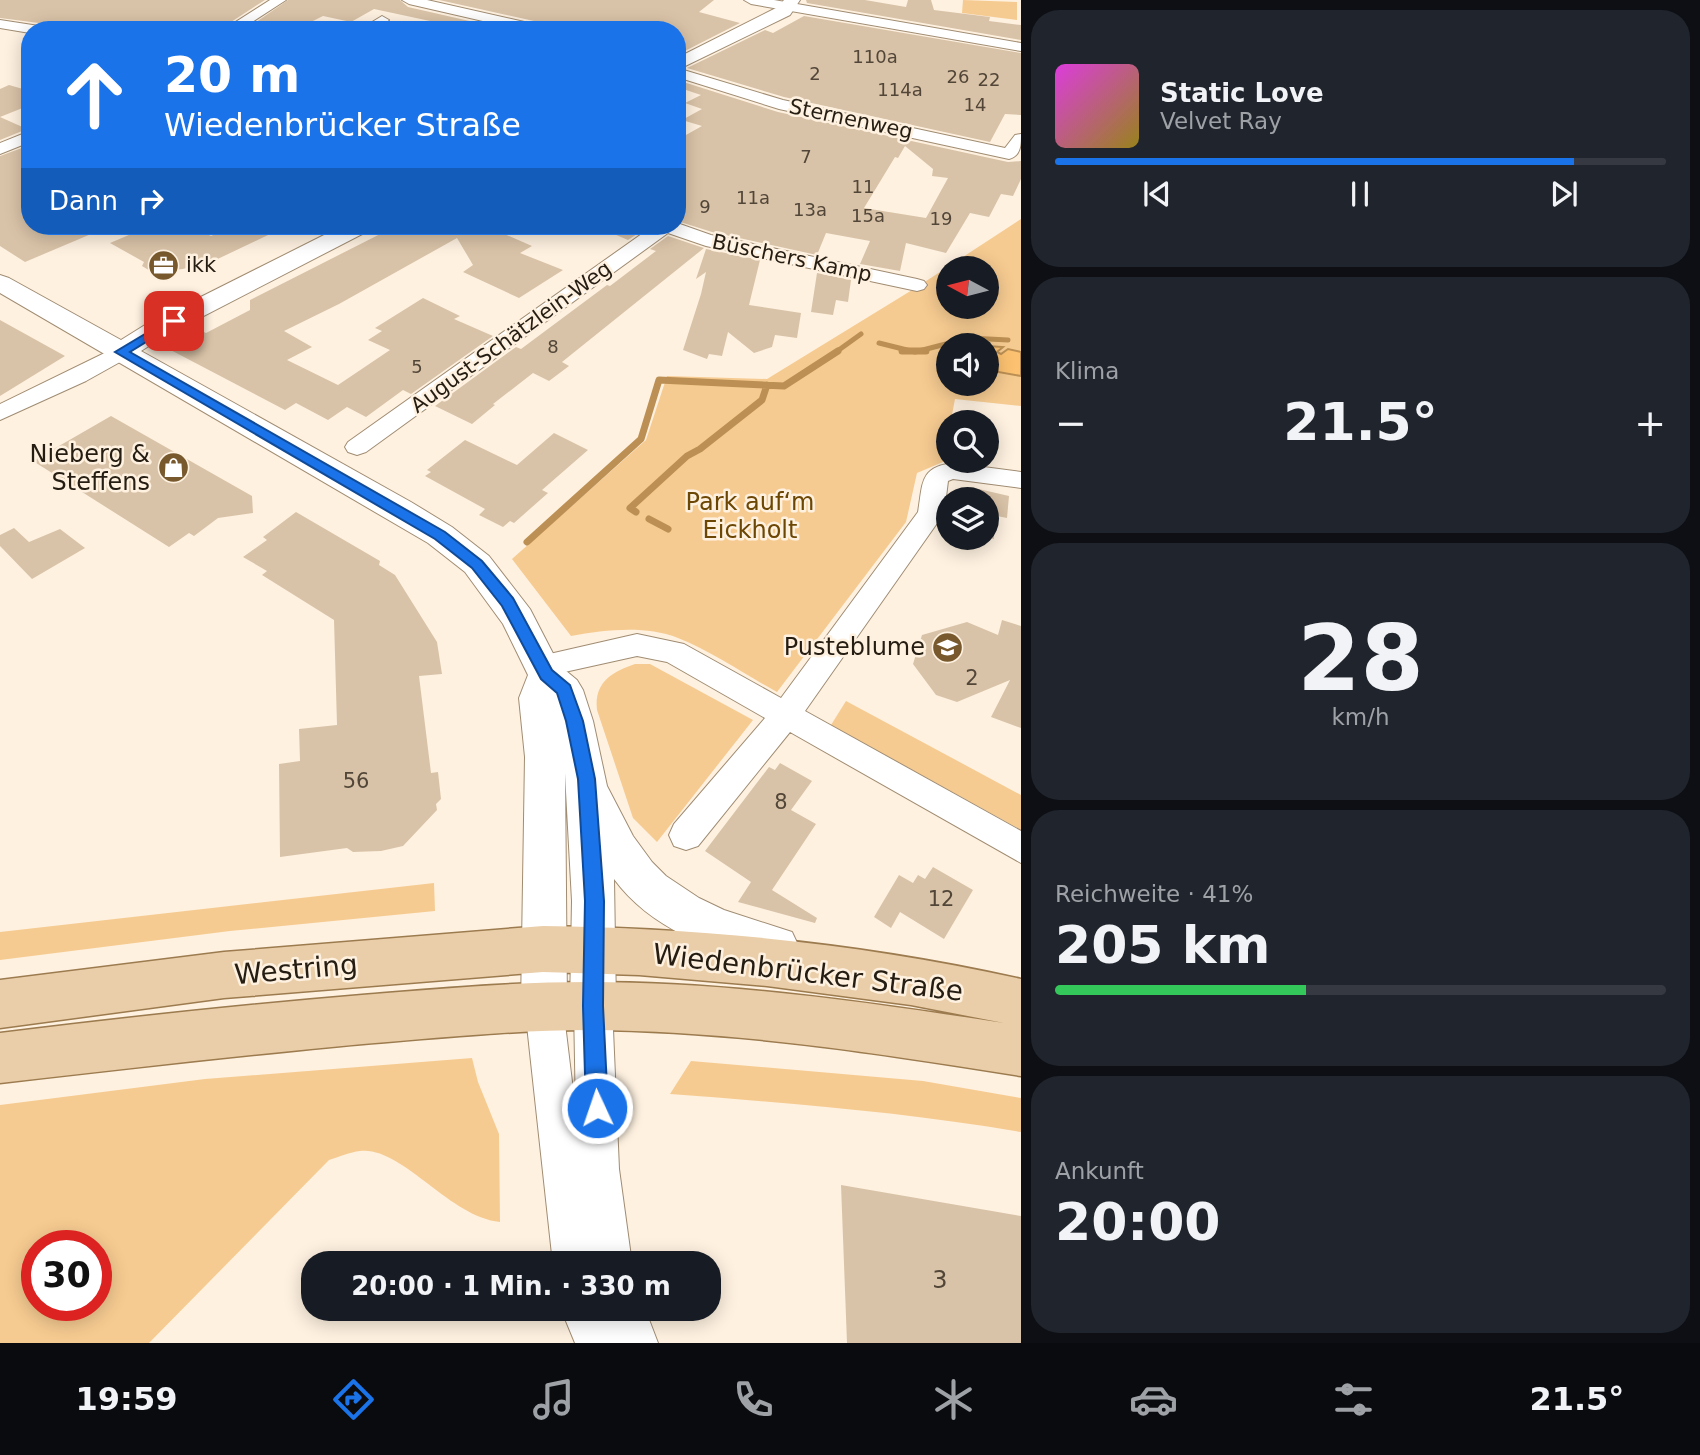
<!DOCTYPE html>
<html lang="de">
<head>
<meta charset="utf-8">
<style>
  :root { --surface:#171b24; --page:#20242c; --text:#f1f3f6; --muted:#9ea1a6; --line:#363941; --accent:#1a73e8 }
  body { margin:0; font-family:"DejaVu Sans",sans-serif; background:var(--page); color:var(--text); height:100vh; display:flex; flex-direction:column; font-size:26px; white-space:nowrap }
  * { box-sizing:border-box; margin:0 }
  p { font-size:23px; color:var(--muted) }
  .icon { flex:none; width:38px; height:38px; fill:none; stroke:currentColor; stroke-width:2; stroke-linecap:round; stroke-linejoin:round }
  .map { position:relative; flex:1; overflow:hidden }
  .sheet { display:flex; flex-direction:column; gap:10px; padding:10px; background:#0d0f14; width:679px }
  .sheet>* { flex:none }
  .guide { position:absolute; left:21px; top:21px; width:665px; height:214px; border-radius:28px; box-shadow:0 4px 18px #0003; background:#1a73e8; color:#fff; overflow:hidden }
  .needle { width:46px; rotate:277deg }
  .buttons { position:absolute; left:936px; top:256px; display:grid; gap:14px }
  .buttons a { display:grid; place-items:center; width:63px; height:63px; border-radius:50%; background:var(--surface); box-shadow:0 4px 18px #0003; font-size:35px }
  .speed { position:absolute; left:21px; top:1230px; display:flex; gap:14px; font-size:35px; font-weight:700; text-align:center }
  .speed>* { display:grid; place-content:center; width:91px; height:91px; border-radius:50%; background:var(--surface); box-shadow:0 4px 18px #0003; line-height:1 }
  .speed .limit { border:10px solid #d22; background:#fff; color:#111 }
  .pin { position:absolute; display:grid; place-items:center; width:60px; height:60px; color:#fff; margin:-30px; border-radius:14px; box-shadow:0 4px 10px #0006 }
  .me { position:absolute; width:77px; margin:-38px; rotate:357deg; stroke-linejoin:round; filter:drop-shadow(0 0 5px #0008) }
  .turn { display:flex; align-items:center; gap:24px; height:147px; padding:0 28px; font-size:32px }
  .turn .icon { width:91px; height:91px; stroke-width:2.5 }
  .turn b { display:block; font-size:49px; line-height:60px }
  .then { display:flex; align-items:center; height:66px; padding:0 28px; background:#0003; gap:14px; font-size:26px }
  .big { font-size:52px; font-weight:700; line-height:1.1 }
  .sheet .card { flex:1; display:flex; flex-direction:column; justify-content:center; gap:10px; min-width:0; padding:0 24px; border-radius:28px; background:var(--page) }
  .sheet .dial { align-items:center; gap:0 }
  .dial b { font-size:91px; line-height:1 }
  .song { display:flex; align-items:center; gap:21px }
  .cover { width:84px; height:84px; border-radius:10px; background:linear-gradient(135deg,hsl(300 70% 55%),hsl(50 70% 35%)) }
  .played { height:7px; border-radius:4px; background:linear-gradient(90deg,var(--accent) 85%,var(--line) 85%) }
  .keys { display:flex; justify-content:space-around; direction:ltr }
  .heat { display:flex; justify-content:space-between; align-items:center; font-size:38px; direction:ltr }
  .charge { height:10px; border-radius:5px; background:linear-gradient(90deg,#34c759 41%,var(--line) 0) }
  .trip { position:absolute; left:301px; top:1251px; width:420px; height:70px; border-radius:28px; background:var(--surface); box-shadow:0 4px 18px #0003; font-weight:700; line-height:70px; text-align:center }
  .dock { display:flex; height:112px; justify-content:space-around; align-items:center; background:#090b0e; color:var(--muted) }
  .dock .icon { width:49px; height:49px }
  .dock .current { color:var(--accent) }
  .dock b { font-size:32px; color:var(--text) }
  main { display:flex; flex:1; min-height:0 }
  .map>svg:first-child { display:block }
  .green { fill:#f6cb91; fill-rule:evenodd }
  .water { fill:#fcc271; stroke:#bc9054; stroke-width:2 }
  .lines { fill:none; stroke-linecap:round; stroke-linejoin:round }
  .stream-far1 { stroke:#bc9054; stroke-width:5 }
  .stream { stroke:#bc9054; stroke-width:7 }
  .building { fill:#d9c3a8; fill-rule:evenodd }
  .minor-casing { stroke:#a08c72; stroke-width:2 }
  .tertiary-casing { stroke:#a08c72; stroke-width:2 }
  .primary-casing { stroke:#9c7b4f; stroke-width:3 }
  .minor { fill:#fff; fill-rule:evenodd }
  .tertiary { fill:#fff; fill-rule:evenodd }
  .primary { fill:#eacea9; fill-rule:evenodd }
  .route { fill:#1a73e8; stroke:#114b97; stroke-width:2 }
  .labels { text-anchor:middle; stroke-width:5; stroke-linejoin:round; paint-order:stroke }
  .far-number-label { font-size:18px; fill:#524638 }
  .far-street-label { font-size:21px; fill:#251d12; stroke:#fef1e0 }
  .far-poi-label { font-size:21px; fill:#251d12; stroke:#fef1e0; text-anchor:start }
  .number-label { font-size:21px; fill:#524638 }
  .poi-label { font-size:24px; fill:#251d12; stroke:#fef1e0; text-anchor:end }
  .park-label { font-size:24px; fill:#6c4603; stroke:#fef1e0 }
  .near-number-label { font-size:24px; fill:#524638 }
  .near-street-label { font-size:28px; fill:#251d12; stroke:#fef1e0 }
</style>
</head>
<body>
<main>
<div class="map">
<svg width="1021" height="1343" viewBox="0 0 1021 1343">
  <rect width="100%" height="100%" fill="#fef1e0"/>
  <path class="green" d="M 963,0 L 1017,2 L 1017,20 L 962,13 Z
    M 1021,219 L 1021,406 L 955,399 L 943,462 L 917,473 L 906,522 L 777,692 C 746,675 711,651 678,638 C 644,625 606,630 571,636 L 512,559 L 646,440 L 667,376 L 767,379 L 917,287 ZM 948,268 L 987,268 L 987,306 L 948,306 ZM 948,345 L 987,345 L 987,383 L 948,383 Z
    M 635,664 L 650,664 L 753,720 L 657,842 L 633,818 L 597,710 C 594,683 611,672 635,664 Z
    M 846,701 L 1021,795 L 1021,830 L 831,725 Z
    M 434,883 L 435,911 L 230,931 L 0,960 L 0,932 Z
    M 472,1058 L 478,1082 L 499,1134 L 500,1222 C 449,1217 402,1146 360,1151 C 350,1152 339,1157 329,1160 L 149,1343 L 0,1343 L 0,1105 L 205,1079 ZM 37,1246 L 96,1246 L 96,1306 L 37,1306 Z
    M 691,1061 L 923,1081 L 1021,1098 L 1021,1132 C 904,1112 788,1103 670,1094 Z"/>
  <path class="water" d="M 987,346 L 1003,347 L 997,352 L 1001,354 L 1008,349 L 1021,352 L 1021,376 L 987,370 Z"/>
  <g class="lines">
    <path class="stream-far1" d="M 879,343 L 915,352 L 969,338 L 1008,340
      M 836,352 L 861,334"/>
    <path class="stream" d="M 902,351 L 926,351
      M 636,512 L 630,508 L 687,456 L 700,449 L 762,400 L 767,385
      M 649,519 L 668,529
      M 527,542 L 641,439 L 659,380 L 784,386 L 838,351"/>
  </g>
  <path class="building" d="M 0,0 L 265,0 L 231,22 L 224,21 L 213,27 L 161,21 L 139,29 L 122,30 L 49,30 L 39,23 L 0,18 Z
    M 288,0 L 400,0 L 408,7 L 509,30 L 416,30 L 430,21 L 374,9 L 351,22 L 323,16 L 301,27 L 285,24 L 276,29 L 252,25 Z
    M 439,0 L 714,0 L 699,12 L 740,23 L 677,55 L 677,30 L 651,27 L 644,30 L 621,24 L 609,29 L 552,30 L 543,23 Z
    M 806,0 L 865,0 L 906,7 L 908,0 L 931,0 L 934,10 L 990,17 L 989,21 L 1021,25 L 1021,40 L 807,3 Z
    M 804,16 L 1021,53 L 1021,115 L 1005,114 L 990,142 L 784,97 L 687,68 L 765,30 L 773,33 Z
    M 677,80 L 778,112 L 1008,162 L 1021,161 L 1021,179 L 1013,196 L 1001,194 L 989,217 L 970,213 L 946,253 L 906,243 L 900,271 L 860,264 L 870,241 L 826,233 L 817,255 L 712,232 L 677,221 L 677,140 L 702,126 L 682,120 L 702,109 L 685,103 L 701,95 L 677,87 ZM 905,146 L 933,169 L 932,176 L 948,178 L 926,218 L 864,208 L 895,157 L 898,158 Z
    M 9,85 L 30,91 L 30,105 L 0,117 L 0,89 Z
    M 0,117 L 27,129 L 0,140 Z
    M 30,145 L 30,226 L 110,226 L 25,262 L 0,246 L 0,156 Z
    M 150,226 L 191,226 L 211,236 L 231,227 L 287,226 L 205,265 L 202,263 L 183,269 L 152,272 L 142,266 L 144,262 L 110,243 Z
    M 396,226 L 486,226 L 532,246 L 520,253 L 563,270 L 519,298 L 463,272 L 473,265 L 457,238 L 339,304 L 284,331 L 312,347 L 287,360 L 338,385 L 390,350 L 368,340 L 382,331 L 375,328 L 423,298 L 460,316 L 454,319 L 493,336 L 411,394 L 403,390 L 366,417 L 347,407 L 328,420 L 296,403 L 285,410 L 163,346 L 196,328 L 206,333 L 250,310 L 250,300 Z
    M 595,226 L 649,226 L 628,240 Z
    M 668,236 L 704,248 L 562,362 L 569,366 L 549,381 L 533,373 L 493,404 L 495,405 L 472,424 L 435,406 L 516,347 L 521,349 L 607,285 L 610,286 L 656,251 L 650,249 Z
    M 706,249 L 760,260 L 749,305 L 801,313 L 797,338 L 775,335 L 772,347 L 754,353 L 728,332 L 722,356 L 709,354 L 707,359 L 683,350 L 701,294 L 706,272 L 696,279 Z
    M 817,273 L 851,280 L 848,302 L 836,300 L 833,315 L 811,312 Z
    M 0,320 L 65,356 L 0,396 Z
    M 111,416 L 252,496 L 253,513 L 218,518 L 194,536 L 189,533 L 169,547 L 33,461 Z
    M 554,433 L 588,450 L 542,490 L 548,493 L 514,523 L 510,521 L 503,527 L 479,515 L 485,509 L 425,476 L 431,472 L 427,470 L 465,440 L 517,465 Z
    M 970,487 L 1009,496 L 1007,518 L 992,515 L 994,539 L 985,537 L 987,499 L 969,499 Z
    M 296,512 L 380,561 L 379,565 L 395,575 L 437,642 L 442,674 L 419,676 L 431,773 L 438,772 L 441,799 L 436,804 L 437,810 L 403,846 L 381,851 L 353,852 L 347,848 L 280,857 L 279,764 L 300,761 L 299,729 L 337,725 L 334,620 L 262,575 L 267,571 L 243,557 L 267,540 L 263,537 Z
    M 14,528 L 29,542 L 60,529 L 85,548 L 32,579 L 0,546 L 0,535 Z
    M 1002,620 L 1021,626 L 1021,728 L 991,717 L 1010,680 L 957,702 L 936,695 L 913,664 L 922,635 L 967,622 L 998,635 Z
    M 780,763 L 812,781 L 791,810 L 816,824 L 772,890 L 817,918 L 815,923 L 738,902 L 751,882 L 705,851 L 769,767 L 775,770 Z
    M 933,867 L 973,890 L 944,939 L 900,912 L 891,928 L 874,917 L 899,875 L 913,883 L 918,875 L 925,879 Z
    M 841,1185 L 1021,1216 L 1021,1343 L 847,1343 Z"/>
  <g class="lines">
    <defs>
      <path id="minor" d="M 270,0 L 286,0 L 240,30 L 223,30 Z
        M 402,0 L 427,0 L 542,26 L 549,30 L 522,30 L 409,4 Z
        M 744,0 L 774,0 L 1021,43 L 1021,51 L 751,4 Z
        M 382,16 L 389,20 L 376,30 L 359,30 Z
        M 0,20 L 39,26 L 46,30 L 30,30 L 30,33 L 0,28 Z
        M 677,68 L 783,100 L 1005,148 L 1015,135 L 1021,134 C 1021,145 1021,156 1009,159 L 779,109 L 677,77 Z
        M 30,131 L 30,142 L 0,154 L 0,143 Z
        M 677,223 L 711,235 L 917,279 L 924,281 L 927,285 L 924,289 L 917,291 L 706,246 L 668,233 L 366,452 L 357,455 L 348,452 L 345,447 L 348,442 L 653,226 L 677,226 Z
        M 121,345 L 129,347 L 132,352 L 129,357 L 86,381 L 0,420 L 0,404 Z
        M 953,463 L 1021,472 L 1021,488 L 953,479 L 948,481 L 944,513 L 940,519 L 805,711 L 1021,831 L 1021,863 L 790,732 L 698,846 L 686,850 L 674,846 L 669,835 L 674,824 L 765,718 L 667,662 L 637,656 L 542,677 L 532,674 L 527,666 L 532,658 L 637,634 L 684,644 L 781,698 L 918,512 C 923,484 919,467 953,463 Z
        M 593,987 L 606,993 L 612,1006 L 619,1169 L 632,1264 L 553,1264 L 525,1007 L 531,994 L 544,988 L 557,994 L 563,1007 L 576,1115 L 574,1006 L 580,993 Z
        M 561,1309 L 645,1309 L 658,1343 L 575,1343 Z"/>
      <path id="tertiary" d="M 784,0 L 800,0 L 790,15 L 677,70 L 677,58 L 778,7 Z
        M 342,226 L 372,226 L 368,231 L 163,337 L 141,351 L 411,502 L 452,527 L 489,556 L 530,609 L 559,665 L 577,680 L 583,690 L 593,721 L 607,786 L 633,836 L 652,862 L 666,876 L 699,898 L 724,910 L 792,932 L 799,947 L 792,962 L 776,968 C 717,952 652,931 614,879 L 616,1006 L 610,1022 L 593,1029 L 576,1022 L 570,1006 L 572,901 L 565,773 L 567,1007 L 561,1023 L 544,1030 L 527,1023 L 521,1007 L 525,757 L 519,698 L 528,675 L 503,624 L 465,572 L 428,543 L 0,293 L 0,275 L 9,278 L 121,340 L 145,325 Z"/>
      <path id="primary" d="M 543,926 C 702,928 866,944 1021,979 L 1021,1076 C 878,1053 735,1031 590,1030 C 514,1030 438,1038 363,1044 C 242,1055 121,1069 0,1083 L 0,1033 C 121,1018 241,1005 362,995 C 438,989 513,982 589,982 C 728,982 867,1002 1004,1023 L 911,1005 L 767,986 L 639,975 L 543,972 L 224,998 L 0,1028 L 0,980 L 224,952 Z"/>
    </defs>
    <use href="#minor" class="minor-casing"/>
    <use href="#tertiary" class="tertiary-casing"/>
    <use href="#primary" class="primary-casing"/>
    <use href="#minor" class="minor"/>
    <use href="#tertiary" class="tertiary"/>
    <use href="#primary" class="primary"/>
  </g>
  <path class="route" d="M 170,319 L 180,321 L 130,352 L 445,532 L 482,561 L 513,598 L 552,670 L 570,685 L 583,721 L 595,779 L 604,901 L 603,1006 L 608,1108 L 604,1116 L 597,1119 L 589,1116 L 586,1108 L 583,1006 L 585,901 L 578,779 L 566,721 L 557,693 L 541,679 L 502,606 L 472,568 L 435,539 L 115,352 Z"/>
  <defs>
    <symbol id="office-disc" viewBox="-11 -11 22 22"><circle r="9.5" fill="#77592d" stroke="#fef1e0"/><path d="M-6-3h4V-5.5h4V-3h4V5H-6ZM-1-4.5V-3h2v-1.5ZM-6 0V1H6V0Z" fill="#fff"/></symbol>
    <symbol id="shop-disc" viewBox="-11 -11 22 22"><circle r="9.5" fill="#77592d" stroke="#fef1e0"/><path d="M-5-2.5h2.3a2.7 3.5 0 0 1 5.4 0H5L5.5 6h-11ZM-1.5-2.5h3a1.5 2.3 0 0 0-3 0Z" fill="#fff"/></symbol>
    <symbol id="school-disc" viewBox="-11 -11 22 22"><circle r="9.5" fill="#77592d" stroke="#fef1e0"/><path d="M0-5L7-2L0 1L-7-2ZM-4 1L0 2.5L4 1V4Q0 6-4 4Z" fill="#fff"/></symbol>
  </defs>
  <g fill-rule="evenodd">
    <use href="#office-disc" x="146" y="248" width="35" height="35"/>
    <use href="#shop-disc" x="156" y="450" width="35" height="35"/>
    <use href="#school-disc" x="930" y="630" width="35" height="35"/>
  </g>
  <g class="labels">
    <g class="far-number-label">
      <text x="875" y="63">110a</text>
      <text x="815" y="80">2</text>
      <text x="958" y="83">26</text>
      <text x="989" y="86">22</text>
      <text x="900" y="96">114a</text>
      <text x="975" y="111">14</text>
      <text x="806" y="163">7</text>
      <text x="863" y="193">11</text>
      <text x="753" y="204">11a</text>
      <text x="705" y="213">9</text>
      <text x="810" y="216">13a</text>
      <text x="868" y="222">15a</text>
      <text x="941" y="225">19</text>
      <text x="553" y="353">8</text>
      <text x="417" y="373">5</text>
    </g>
    <g class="far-street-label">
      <text transform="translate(851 119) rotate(12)" y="7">Sternenweg</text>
      <text transform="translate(792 258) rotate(12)" y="7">Büschers Kamp</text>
      <text transform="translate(511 337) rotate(-36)" y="7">August-Schätzlein-Weg</text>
    </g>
    <g class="far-poi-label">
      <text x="186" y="272">ikk</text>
    </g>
    <g class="number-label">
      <text x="972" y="685">2</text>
      <text x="356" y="788">56</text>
      <text x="781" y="809">8</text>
      <text x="941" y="906">12</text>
    </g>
    <g class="poi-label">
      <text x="150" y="462">Nieberg &amp;<tspan x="150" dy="28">Steffens</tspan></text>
      <text x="925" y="655">Pusteblume</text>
    </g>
    <g class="park-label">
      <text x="750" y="510">Park auf‘m<tspan x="750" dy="28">Eickholt</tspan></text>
    </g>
    <g class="near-number-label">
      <text x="940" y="1288">3</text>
    </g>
    <g class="near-street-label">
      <text transform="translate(296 969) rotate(-5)" y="10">Westring</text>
      <text transform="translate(808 972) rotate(7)" y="10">Wiedenbrücker Straße</text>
    </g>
  </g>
</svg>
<div class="buttons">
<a><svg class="needle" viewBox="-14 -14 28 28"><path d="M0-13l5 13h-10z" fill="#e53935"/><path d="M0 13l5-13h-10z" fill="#9ea1a6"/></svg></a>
<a><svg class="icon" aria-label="sound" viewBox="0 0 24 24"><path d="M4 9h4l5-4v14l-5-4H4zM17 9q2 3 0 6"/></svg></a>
<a><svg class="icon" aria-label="search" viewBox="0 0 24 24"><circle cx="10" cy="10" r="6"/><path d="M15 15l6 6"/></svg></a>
<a><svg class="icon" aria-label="layers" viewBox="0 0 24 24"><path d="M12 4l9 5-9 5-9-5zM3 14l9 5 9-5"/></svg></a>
</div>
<div class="speed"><div class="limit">30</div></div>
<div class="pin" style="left:174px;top:321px;background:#d93025"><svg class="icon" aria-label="arrive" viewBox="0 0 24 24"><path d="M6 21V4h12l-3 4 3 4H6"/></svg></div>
<svg class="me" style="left:597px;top:1108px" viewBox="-20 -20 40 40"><circle r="17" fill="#1a73e8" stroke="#fff" stroke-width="3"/><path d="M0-11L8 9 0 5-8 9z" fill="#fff"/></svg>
<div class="trip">20:00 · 1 Min. · 330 m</div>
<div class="guide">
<div class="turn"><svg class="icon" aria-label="ahead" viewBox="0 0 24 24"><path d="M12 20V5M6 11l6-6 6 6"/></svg><div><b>20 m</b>Wiedenbrücker Straße</div></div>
<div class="then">Dann<svg class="icon" aria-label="right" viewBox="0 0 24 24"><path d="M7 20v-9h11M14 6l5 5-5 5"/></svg></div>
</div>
</div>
<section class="sheet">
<div class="card">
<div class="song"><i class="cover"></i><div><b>Static Love</b><p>Velvet Ray</p></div></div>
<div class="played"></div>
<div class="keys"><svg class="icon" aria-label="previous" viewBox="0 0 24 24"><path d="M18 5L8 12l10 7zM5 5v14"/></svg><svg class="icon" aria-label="pause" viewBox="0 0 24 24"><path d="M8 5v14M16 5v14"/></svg><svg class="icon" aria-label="next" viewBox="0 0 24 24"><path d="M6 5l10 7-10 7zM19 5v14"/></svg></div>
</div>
<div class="card"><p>Klima</p>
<div class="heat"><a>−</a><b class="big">21.5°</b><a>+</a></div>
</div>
<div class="card dial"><b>28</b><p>km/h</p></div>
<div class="card"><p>Reichweite · 41%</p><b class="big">205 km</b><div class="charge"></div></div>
<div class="card"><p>Ankunft</p><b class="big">20:00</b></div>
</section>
</main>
<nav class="dock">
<b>19:59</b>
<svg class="icon current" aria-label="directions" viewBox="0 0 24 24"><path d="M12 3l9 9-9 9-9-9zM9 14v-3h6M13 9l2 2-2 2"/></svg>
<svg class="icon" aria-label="music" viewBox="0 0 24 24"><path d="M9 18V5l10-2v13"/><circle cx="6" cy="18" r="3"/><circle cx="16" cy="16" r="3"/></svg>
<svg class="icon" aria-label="phone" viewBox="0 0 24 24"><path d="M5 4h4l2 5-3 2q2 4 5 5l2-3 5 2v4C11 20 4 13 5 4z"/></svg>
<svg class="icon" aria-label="climate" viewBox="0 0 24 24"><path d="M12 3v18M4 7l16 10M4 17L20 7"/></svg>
<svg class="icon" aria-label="car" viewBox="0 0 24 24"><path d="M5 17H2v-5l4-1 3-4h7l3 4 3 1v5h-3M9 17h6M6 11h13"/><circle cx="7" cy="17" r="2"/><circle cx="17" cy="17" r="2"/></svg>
<svg class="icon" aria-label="filters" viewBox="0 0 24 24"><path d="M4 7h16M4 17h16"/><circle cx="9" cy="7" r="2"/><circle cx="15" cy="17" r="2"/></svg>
<b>21.5°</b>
</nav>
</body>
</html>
